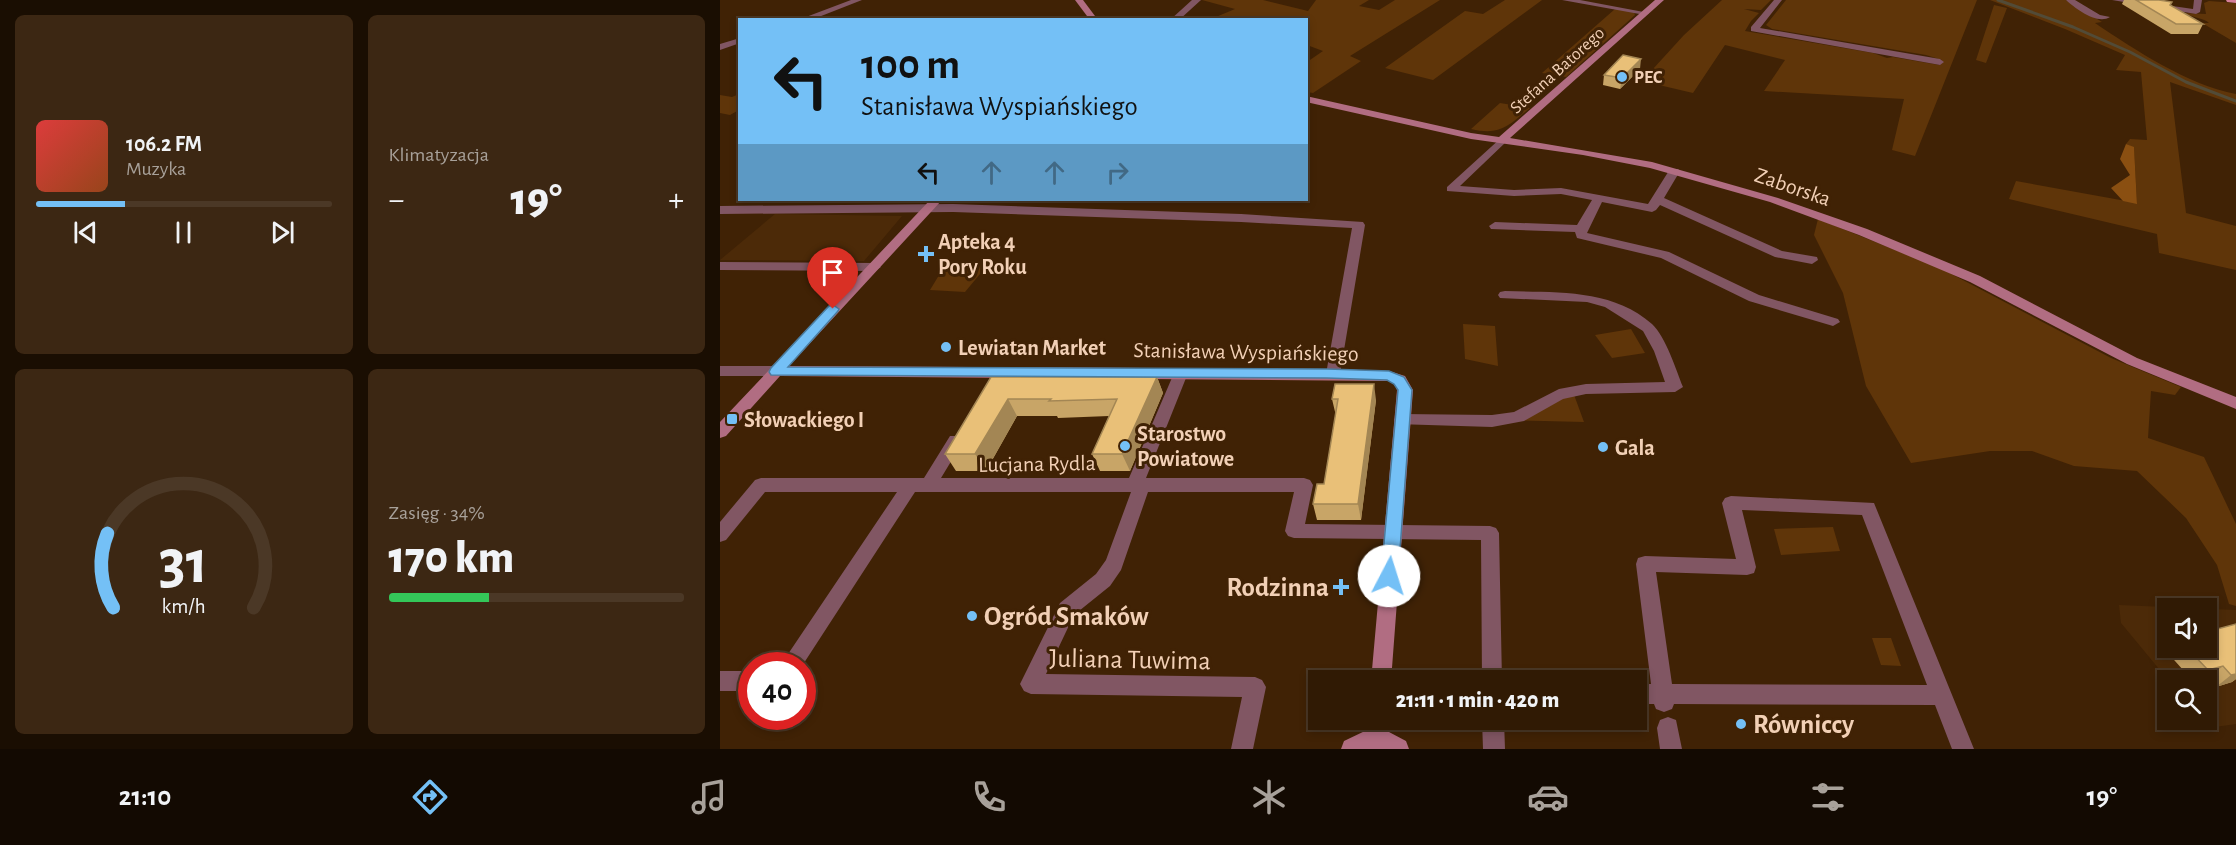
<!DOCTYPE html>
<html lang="pl">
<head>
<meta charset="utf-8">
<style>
  :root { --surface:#301a04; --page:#3c2713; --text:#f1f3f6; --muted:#a8a19a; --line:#4b3826; --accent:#74c0f6 }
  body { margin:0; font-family:"Alegreya Sans",sans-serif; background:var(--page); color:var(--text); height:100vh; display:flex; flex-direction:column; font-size:22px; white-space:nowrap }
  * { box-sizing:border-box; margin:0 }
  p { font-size:20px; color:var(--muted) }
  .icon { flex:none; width:33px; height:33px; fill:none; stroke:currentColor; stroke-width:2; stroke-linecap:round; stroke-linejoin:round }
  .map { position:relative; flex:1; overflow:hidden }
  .side { display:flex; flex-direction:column; gap:15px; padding:15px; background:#1a0e02; width:720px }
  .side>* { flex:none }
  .top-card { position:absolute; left:18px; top:18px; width:570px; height:183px; border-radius:0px; box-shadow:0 3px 9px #0003,0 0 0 2px var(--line); background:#74c0f6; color:#111; overflow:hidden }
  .fabs { position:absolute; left:1437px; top:598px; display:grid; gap:12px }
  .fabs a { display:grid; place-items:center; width:60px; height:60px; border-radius:0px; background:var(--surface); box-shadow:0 3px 9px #0003,0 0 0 2px var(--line); font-size:30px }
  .speed { position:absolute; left:18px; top:652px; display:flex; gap:12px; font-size:30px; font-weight:700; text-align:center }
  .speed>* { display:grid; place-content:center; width:78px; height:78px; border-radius:50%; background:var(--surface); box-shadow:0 3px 9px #0003,0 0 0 2px var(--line); line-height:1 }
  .speed .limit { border:9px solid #d22; background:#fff; color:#111 }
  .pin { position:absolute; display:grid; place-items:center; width:51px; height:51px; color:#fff; margin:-62px -26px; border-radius:50% 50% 50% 0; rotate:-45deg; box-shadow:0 0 6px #0007 }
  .pin .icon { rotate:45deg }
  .me { position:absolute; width:66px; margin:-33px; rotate:5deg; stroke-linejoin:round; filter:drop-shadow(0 0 4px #0008) }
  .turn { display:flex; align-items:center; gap:21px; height:126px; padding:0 24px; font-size:27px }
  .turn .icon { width:78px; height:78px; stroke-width:2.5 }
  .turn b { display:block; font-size:42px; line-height:51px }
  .lanes { display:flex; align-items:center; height:57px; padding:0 24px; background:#0003; justify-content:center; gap:30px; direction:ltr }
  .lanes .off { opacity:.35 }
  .big { font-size:45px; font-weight:800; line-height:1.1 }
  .side .tile { flex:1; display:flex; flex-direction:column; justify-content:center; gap:9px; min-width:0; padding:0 21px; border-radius:9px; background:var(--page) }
  .side .dial { align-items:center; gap:0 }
  .dial svg { height:156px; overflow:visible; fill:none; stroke:var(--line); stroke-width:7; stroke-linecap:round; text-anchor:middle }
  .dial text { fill:var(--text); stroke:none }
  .song { display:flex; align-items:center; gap:18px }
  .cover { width:72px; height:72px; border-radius:9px; background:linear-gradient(135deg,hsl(0 70% 55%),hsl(20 70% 35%)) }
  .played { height:6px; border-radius:3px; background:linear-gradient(90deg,var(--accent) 30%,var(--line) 30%) }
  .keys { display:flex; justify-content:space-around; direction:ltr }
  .heat { display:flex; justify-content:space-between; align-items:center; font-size:33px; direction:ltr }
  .charge { height:9px; border-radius:4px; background:linear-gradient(90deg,#34c759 34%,var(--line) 0) }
  .side .tiles { flex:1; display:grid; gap:15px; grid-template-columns:repeat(2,1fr) }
  .trip { position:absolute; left:588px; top:670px; width:339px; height:60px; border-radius:0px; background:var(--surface); box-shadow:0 3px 9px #0003,0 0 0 2px var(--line); font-weight:800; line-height:60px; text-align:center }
  .menu { display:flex; height:96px; justify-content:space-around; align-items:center; background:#130a02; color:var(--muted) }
  .menu .icon { width:42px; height:42px }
  .menu .active { color:var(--accent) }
  .menu b { font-size:27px; color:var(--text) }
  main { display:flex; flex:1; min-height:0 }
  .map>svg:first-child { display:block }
  .built { fill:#4c2a08; fill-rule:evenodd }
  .green { fill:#5f3509 }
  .forest { fill:#8a4f11 }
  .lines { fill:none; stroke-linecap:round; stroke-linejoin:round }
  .stream { stroke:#524b37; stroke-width:3 }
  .street { fill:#815663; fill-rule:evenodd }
  .secondary { fill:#b16d82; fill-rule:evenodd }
  .primary { fill:#d77f9a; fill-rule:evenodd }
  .wall { fill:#c8a567 }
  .shaded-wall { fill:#a38654 }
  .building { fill:#e9c078; stroke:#a38654; stroke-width:1.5 }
  .route { fill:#74c0f6; stroke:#4b7da0; stroke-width:1.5 }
  .poi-dot { fill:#74c0f6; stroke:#402205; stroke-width:2 }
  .labels { text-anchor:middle; stroke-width:6; stroke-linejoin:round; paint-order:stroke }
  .far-street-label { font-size:18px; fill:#f2d0b6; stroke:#402205 }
  .far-poi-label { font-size:18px; font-weight:bold; fill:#f2d0b6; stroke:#402205; text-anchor:start }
  .street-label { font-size:22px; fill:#f2d0b6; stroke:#402205 }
  .poi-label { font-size:22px; font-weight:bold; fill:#f2d0b6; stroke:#402205; text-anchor:start }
  .near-poi-label { font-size:27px; font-weight:bold; fill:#f2d0b6; stroke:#402205; text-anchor:start }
  .near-street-label { font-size:27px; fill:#f2d0b6; stroke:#402205 }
</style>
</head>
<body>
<main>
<section class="side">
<div class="tiles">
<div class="tile">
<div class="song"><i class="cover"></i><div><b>106.2 FM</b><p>Muzyka</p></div></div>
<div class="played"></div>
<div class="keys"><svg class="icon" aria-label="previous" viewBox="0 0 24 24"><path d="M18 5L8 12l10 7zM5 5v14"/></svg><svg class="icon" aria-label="pause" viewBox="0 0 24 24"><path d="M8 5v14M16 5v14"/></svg><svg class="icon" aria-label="next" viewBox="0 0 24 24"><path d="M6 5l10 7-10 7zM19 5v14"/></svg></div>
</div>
<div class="tile"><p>Klimatyzacja</p>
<div class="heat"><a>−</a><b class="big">19°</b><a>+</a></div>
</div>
<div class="tile dial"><svg viewBox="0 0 100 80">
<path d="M14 69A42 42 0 1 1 86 69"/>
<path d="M14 69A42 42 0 0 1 11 31" stroke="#74c0f6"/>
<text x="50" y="56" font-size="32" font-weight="700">31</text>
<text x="50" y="72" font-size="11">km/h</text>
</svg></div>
<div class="tile"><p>Zasięg · 34%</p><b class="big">170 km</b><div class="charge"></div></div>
</div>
</section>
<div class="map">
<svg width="1516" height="749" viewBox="0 0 1516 749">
  <rect width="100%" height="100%" fill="#402205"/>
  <path class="built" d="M 55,214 L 182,216 L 144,261 L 0,260 Z
    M 1399,605 L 1516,610 L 1516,724 L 1488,728 L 1482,720 L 1486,720 L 1486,681 L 1449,681 L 1401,623 ZM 1448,609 L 1486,609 L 1486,648 L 1448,648 Z"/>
  <path class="green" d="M 482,0 L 543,0 L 588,11 L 596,0 L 649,0 L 639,6 L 659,10 L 675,0 L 720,0 L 630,56 L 641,61 L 593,93 L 587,92 L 587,62 L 603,51 L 587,45 L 586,20 L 491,19 L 515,9 Z
    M 785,0 L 822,0 L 713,80 L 665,68 L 745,11 L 763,14 Z
    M 1002,0 L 1051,0 L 1041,10 L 1024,9 L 1039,13 L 1031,21 L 1025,31 L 1153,53 L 1167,58 L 1173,57 L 1219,65 L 1222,60 L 1206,55 L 1052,29 L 1046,25 L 1066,0 L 1257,0 L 1195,156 L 1172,150 L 1184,99 L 1044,91 L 1065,60 L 1005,45 L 973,93 L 922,81 L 964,35 Z
    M 1270,0 L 1346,0 L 1382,22 L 1375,23 C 1415,50 1468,85 1516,94 L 1516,105 L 1450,82 L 1466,213 L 1516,226 L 1516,270 L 1439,253 L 1437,234 L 1289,199 L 1296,181 L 1417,203 L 1414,148 L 1406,144 L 1410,139 L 1427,140 L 1421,72 L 1396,70 L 1405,55 L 1345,29 Z
    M 1489,1 L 1516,3 L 1516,43 L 1482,23 L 1489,23 C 1484,18 1473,18 1464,13 L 1486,14 L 1484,3 Z
    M 1274,5 L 1287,8 L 1266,63 L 1256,60 Z
    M 895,9 L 914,12 L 915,15 L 846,77 L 822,73 Z
    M 19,94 L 19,110 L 10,115 L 0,113 L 0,95 L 12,97 Z
    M 780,103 L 810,108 C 788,126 780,136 751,129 Z
    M 1098,219 L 1220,268 L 1391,358 L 1461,387 L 1455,395 L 1431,391 L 1428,438 L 1484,457 L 1516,524 L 1516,606 L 1509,604 L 1497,565 L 1466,518 L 1417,471 L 1354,466 L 1312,451 L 1270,451 L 1191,463 L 1146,386 L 1123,293 L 1094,235 Z
    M 227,262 L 270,262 L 245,292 L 210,290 Z
    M 743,324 L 775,326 L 778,366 L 745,359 Z
    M 911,329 L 925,353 L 892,358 L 875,335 Z
    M 853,392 L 864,422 L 782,420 Z
    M 1113,527 L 1120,551 L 1061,555 L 1054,529 Z
    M 1152,638 L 1171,638 L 1181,666 L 1161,665 Z"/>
  <path class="forest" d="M 1406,144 L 1414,147 L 1417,204 L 1403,201 L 1391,188 L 1410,175 L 1400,159 Z"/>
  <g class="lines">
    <path class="stream" d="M 1278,0 L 1353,27 L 1410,52 L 1466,82 L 1516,101"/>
    <path class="street" d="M 131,0 L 142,0 L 91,20 L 78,20 Z
      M 472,0 L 481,0 L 459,20 L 450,20 Z
      M 842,0 L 860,0 L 929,13 L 925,15 Z
      M 1054,0 L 1062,0 L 1040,28 L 1220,59 L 1224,62 L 1220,65 L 1031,31 L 1031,27 Z
      M 1346,0 L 1355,0 L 1380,15 L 1390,17 C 1377,25 1356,9 1346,0 Z
      M 1392,0 L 1411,0 L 1473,9 L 1474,0 L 1482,0 L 1480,12 L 1476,14 Z
      M 20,38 L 20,43 L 0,50 L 0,44 Z
      M 782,137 L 786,138 L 786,142 L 740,186 L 794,190 L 841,188 L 928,204 L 950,169 L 958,169 L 960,171 L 944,198 L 1062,251 L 1097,257 L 1098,260 L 1092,264 L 1055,257 L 940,205 L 936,210 L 932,212 L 882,202 L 867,233 L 949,252 L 1039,295 L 1118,319 L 1120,322 L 1113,326 L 1029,301 L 941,258 L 857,238 L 855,232 L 771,229 L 769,226 L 775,222 L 857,225 L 872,200 L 841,194 L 794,196 L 727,191 L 727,187 Z
      M 233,204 L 521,214 L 643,222 L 645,225 L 620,374 L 613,379 L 606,374 L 632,228 L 521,222 L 233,212 L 0,214 L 0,206 Z
      M 0,262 L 155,263 L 161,267 L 155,271 L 0,270 Z
      M 785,291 C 836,293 891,288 932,324 C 946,337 956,370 963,387 L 955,392 L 866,394 L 843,399 L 804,421 L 772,427 L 676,424 L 674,420 L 676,416 L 682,414 L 772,415 L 794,412 L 839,389 L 866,384 L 945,382 L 934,351 L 923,331 L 885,307 L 867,302 L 780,298 L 778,295 L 780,292 Z
      M 0,366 L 56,366 L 63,371 L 56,376 L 0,376 Z
      M 461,368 L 468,373 L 426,478 L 584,478 L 590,480 L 593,485 L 585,524 L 770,526 L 776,528 L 779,533 L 782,681 L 762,681 L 761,540 L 574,538 L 568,536 L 565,531 L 574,492 L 428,492 L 401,570 L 390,586 L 354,615 L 326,674 L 535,677 L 542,680 L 546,687 L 533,749 L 511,749 L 522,697 L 311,694 L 304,691 L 300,684 L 340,603 L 376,574 L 386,560 L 411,492 L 195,492 L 82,666 L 60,666 L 177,492 L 45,492 L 6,540 L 0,542 L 0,522 L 35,480 L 41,478 L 204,478 L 230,436 L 242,436 L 244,440 L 221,478 L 409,478 L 454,373 Z
      M 1011,496 L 1154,503 L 1254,749 L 1232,749 L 1215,705 L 954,704 L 952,709 L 944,712 L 936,709 L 934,704 L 916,704 L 916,684 L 931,684 L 916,564 L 918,558 L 925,556 L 1016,559 L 1002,503 L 1005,498 ZM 1022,510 L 1142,515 L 1207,685 L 952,684 L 936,572 L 1027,575 L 1034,573 L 1036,567 Z
      M 0,671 L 32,671 L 32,691 L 0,691 Z
      M 948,717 L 956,720 L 962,749 L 940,749 L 937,728 L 940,720 Z
      M 762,720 L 784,720 L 785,749 L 763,749 Z"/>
    <path class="secondary" d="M 355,0 L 363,0 L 378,20 L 370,20 Z
      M 935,0 L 944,0 L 790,138 L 932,162 L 1058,198 L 1147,229 L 1260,276 L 1417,358 L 1516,397 L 1516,409 L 1407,364 L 1250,282 L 1139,235 L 1050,202 L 930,168 L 863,155 L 751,139 L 586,102 L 586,96 L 751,133 L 779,137 Z
      M 210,200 L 222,200 L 69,366 L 607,369 L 669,371 L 685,376 L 693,390 L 671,681 L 651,681 L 677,390 L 674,383 L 668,381 L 60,376 L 6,436 L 0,438 L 0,422 Z
      M 647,720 L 669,720 L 669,732 L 686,741 L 689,749 L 621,749 L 624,741 L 647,730 Z"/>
    <path class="primary" d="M 1506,0 L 1516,0 L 1516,3 L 1507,2 Z"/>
  </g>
  <path class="wall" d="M 1404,0 L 1439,0 L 1483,24 L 1478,34 L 1451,34 L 1402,4 Z
    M 920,69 L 900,89 L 883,85 L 884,75 Z
    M 271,377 L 437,377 L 443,393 L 410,471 L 380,471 L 372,454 L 389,416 L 338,418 L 337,416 L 297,416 L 266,471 L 236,471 L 225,454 Z
    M 612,399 L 656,400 L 641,520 L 597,520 L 593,504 L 604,484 L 616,416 Z
    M 1516,624 L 1516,679 L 1512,682 L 1496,687 L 1488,678 L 1473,681 L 1446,651 L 1449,648 L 1486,648 Z"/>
  <path class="shaded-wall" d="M 921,59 L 920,69 L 900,89 L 902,78 Z
    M 437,377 L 443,393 L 410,471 L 402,454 Z
    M 654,384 L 656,400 L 641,520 L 638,504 Z
    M 288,399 L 297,416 L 266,471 L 255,454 Z
    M 1503,666 L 1488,678 L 1475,681 L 1488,670 Z
    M 1516,674 L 1516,679 L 1512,682 L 1496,687 L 1511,675 Z"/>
  <path class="building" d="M 1416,0 L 1439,0 L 1452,2 L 1450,5 L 1483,24 L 1456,24 Z
    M 903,55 L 921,59 L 902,78 L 884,75 Z
    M 271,377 L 437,377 L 402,454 L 372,454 L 397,399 L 329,401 L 331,399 L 288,399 L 255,454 L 225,454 Z
    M 615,384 L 654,384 L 638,504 L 593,504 L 597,484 L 604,484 L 618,399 L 612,399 Z
    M 1516,624 L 1516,674 L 1511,675 L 1503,666 L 1488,670 L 1467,648 L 1486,648 L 1486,632 Z"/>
  <path class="route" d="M 113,305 L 119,309 L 118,311 L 68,367 L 607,369 L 669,371 L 684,377 L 692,390 L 678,576 L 675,581 L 669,583 L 663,581 L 661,576 L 678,390 L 674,384 L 667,380 L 607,378 L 51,375 L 49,372 L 51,368 L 109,306 Z"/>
  <g class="poi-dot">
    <circle cx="902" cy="77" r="6"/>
    <path d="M203 245h6v6h6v6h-6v6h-6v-6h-6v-6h6z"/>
    <circle cx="226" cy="347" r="6"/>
    <rect x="6" y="413" width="12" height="12" rx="3"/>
    <circle cx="405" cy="446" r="6"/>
    <circle cx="883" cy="447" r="6"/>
    <path d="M618 578h6v6h6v6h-6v6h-6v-6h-6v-6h6z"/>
    <circle cx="252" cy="616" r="6"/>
    <circle cx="1021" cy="724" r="6"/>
  </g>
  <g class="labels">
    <g class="far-street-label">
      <text transform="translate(837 70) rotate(-42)" y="6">Stefana Batorego</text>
    </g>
    <g class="far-poi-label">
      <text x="914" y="83">PEC</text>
    </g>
    <g class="street-label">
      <text transform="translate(1073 186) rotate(19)" y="8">Zaborska</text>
      <text transform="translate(526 351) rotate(1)" y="8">Stanisława Wyspiańskiego</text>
      <text transform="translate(317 463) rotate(-1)" y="8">Lucjana Rydla</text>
    </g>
    <g class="poi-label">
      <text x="218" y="249">Apteka 4<tspan x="218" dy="25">Pory Roku</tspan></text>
      <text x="238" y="355">Lewiatan Market</text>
      <text x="24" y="427">Słowackiego I</text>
      <text x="417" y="441">Starostwo<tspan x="417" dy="25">Powiatowe</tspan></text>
      <text x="895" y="455">Gala</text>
    </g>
    <g class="near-poi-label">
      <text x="609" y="596" text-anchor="end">Rodzinna</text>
      <text x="264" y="625">Ogród Smaków</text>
      <text x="1033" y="733">Równiccy</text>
    </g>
    <g class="near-street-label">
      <text transform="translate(410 659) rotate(1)" y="9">Juliana Tuwima</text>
    </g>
  </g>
</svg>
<div class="fabs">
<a><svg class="icon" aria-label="sound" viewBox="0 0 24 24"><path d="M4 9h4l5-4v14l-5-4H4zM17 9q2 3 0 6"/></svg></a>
<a><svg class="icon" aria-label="search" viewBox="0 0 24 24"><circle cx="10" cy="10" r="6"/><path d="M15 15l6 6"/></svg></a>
</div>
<div class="speed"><div class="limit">40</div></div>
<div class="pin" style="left:113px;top:309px;background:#d93025"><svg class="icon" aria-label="arrive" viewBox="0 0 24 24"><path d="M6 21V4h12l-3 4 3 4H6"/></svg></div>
<svg class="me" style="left:669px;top:576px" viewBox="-20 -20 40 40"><circle r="19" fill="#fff"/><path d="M0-13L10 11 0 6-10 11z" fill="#74c0f6"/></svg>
<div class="trip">21:11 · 1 min · 420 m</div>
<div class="top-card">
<div class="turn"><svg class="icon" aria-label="left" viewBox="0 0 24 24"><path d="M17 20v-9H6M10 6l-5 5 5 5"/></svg><div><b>100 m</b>Stanisława Wyspiańskiego</div></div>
<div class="lanes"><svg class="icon" aria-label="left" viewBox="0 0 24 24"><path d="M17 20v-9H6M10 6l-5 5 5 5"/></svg><svg class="icon off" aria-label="ahead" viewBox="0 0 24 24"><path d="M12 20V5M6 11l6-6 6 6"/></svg><svg class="icon off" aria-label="ahead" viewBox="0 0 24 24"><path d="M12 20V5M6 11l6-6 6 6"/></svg><svg class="icon off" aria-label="right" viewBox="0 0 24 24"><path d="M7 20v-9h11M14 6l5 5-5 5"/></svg></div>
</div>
</div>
</main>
<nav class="menu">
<b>21:10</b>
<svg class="icon active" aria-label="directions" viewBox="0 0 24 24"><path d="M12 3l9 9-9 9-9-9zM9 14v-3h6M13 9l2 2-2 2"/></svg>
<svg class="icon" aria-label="music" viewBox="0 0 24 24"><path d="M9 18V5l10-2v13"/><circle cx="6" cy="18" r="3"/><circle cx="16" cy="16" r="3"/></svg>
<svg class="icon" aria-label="phone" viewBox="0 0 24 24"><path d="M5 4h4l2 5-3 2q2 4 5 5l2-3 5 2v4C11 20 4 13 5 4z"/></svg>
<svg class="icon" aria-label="climate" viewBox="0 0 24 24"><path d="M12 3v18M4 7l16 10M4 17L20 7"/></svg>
<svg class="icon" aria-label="car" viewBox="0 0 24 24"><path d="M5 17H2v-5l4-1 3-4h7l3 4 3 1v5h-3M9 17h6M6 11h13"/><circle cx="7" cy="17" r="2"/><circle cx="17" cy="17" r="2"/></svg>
<svg class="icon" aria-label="filters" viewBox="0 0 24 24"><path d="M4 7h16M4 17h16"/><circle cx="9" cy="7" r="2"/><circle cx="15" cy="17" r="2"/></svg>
<b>19°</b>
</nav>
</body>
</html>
